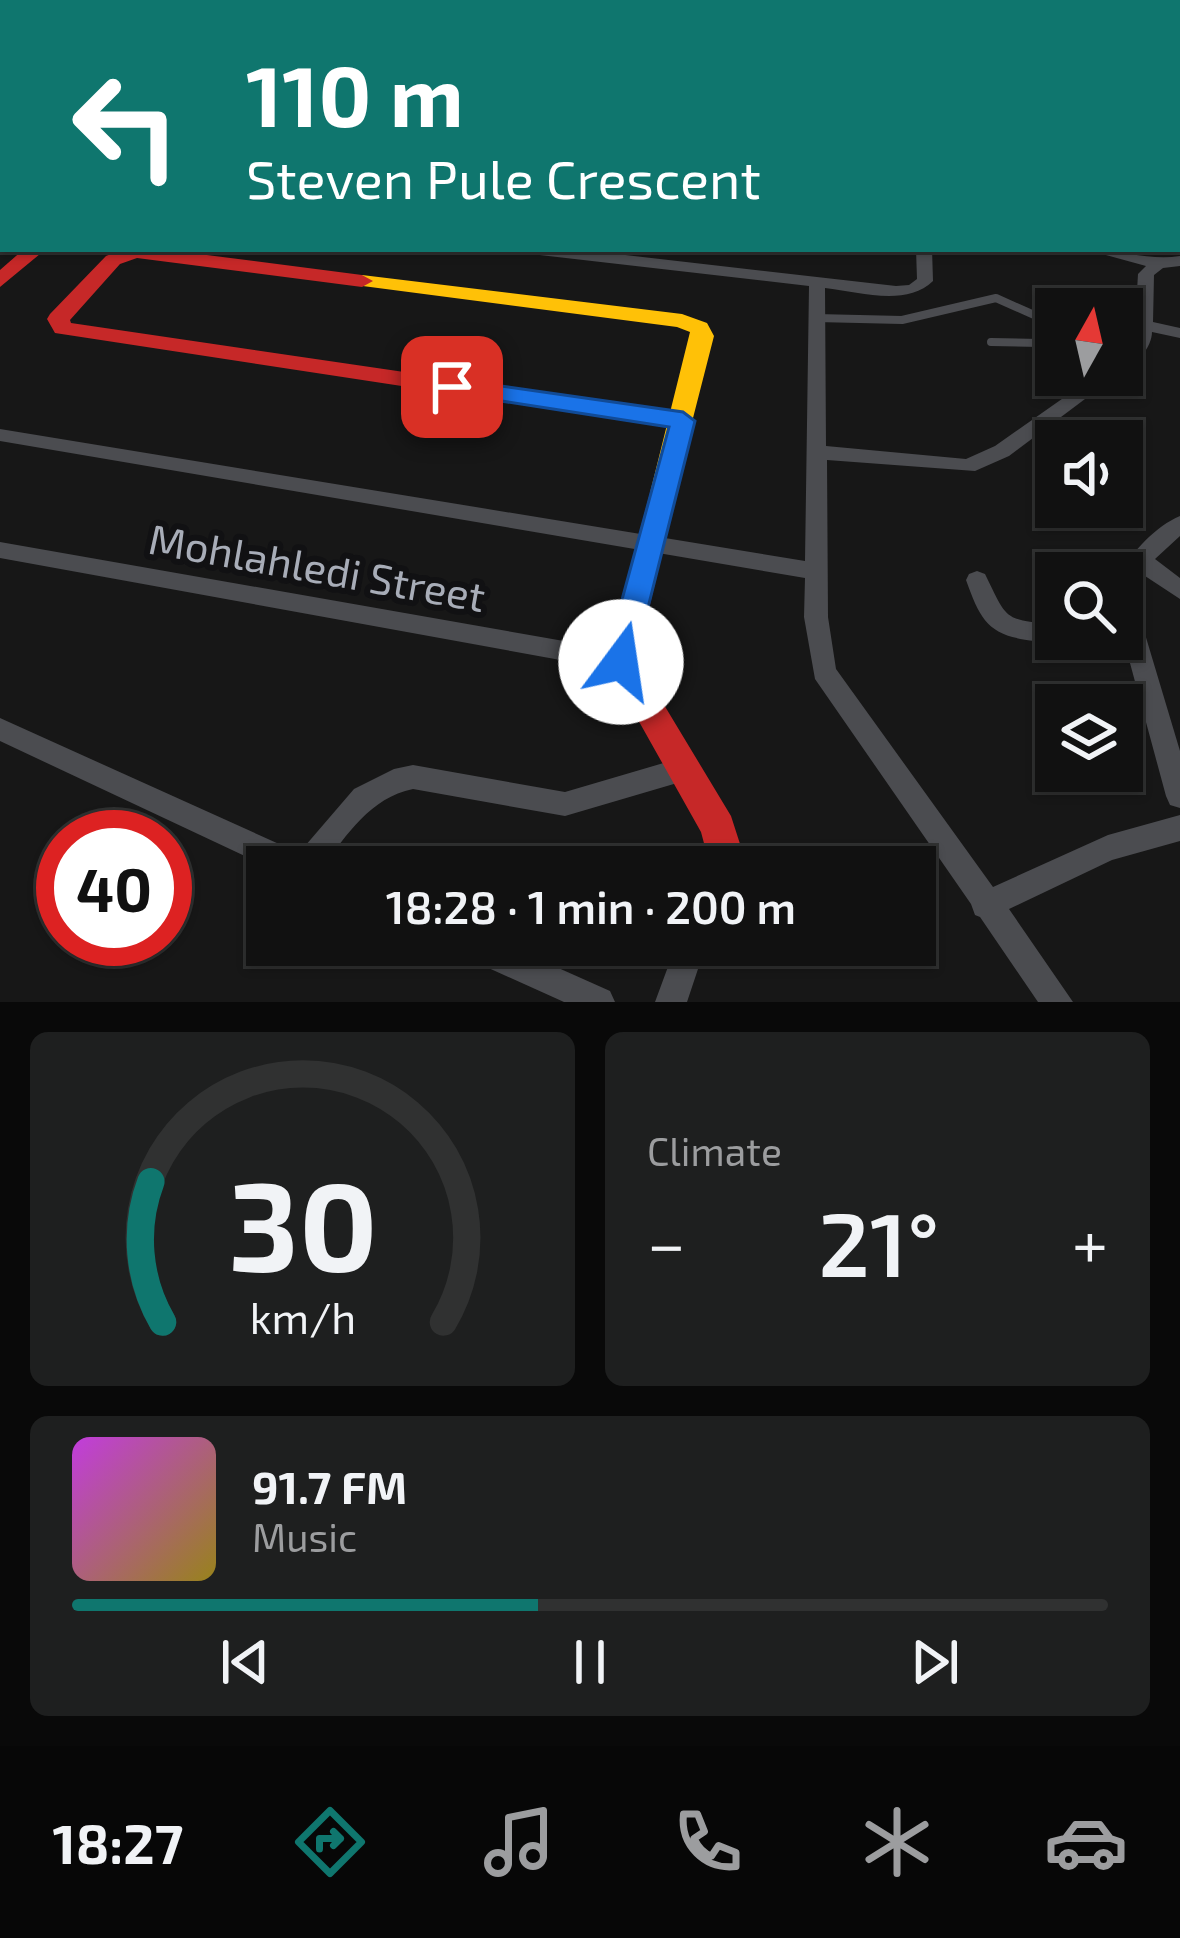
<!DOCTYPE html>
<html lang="en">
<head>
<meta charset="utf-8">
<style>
  :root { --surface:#111; --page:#1e1f1f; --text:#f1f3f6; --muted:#9c9d9f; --line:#303131; --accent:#0f766e }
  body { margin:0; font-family:"Exo 2",sans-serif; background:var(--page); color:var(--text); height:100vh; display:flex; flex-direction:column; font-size:45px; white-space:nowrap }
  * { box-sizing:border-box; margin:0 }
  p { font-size:39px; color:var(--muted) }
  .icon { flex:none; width:66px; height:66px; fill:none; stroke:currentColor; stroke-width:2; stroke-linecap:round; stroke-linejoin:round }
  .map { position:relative; height:1002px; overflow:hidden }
  .details { display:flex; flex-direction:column; gap:30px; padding:30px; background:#090909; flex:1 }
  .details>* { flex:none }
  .hud { position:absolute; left:0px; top:0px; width:1182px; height:252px; box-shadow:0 3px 9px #0004,0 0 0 3px var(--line); background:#0f766e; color:#fff; overflow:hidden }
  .needle { width:78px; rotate:8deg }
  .controls { position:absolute; left:1035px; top:288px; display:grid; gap:24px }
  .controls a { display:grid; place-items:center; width:108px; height:108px; border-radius:0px; background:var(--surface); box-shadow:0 3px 9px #0004,0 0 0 3px var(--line); font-size:60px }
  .speed { position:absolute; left:36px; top:810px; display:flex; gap:24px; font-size:60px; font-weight:700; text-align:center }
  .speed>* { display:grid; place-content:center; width:156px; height:156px; border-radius:50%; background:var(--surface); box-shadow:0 3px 9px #0004,0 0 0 3px var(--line); line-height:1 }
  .speed .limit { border:18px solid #d22; background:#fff; color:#111 }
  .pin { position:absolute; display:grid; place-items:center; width:102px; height:102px; color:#fff; margin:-51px; border-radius:24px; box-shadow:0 6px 18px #0006 }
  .me { position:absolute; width:132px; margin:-66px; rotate:14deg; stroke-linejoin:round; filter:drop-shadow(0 0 9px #0008) }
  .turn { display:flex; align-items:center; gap:42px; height:252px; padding:0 48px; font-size:54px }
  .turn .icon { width:156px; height:156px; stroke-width:2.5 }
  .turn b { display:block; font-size:84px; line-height:102px }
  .big { font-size:90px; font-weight:600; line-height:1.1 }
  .details .widget { flex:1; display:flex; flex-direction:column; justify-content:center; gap:18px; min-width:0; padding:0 42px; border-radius:18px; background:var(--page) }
  .details .dial { align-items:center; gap:0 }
  .dial svg { height:312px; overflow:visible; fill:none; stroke:var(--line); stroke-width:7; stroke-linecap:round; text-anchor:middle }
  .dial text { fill:var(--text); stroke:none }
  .song { display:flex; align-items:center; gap:36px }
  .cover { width:144px; height:144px; border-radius:18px; background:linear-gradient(135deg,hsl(290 70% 55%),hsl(50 70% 35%)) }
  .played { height:12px; border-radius:6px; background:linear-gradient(90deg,var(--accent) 45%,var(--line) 45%) }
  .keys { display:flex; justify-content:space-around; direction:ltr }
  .heat { display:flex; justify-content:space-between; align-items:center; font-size:66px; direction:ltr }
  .details .tiles { flex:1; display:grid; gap:30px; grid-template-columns:1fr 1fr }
  .widget:last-child { grid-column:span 2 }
  .trip { position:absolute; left:246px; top:846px; width:690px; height:120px; border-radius:0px; background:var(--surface); box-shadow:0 3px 9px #0004,0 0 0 3px var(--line); font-weight:600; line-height:120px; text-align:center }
  .tabs { display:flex; height:192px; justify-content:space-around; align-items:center; background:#070707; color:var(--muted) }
  .tabs .icon { width:84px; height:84px }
  .tabs .active { color:var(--accent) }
  .tabs b { font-size:54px; color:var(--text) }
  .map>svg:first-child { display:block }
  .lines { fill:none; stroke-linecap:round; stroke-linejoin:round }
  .lane { stroke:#4b4c50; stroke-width:8 }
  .street { fill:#4b4c50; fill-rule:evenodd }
  .fast { fill:#4caf50; fill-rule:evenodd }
  .slow { fill:#ffc107; fill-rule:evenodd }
  .jam { fill:#c62828; fill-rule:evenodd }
  .route { fill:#1a73e8; stroke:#114b97; stroke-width:3 }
  .labels { text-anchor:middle; stroke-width:12; stroke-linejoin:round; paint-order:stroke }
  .street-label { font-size:42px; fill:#a8adb8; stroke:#111113 }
</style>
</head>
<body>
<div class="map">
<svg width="1180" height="1002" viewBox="0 0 1180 1002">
  <rect width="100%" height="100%" fill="#171717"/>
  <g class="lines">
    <path class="lane" d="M 816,318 L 902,320 L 996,298 L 1041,318 L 1052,335 L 1040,343 L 991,342"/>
    <path class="street" d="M 490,0 L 533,0 L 537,3 L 486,3 Z
      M 655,0 L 665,0 L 664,3 L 654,3 Z
      M 745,0 L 755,0 L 755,3 L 745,3 Z
      M 833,0 L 843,0 L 842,3 L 832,3 Z
      M 916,0 L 926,0 L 926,3 L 916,3 Z
      M 1022,0 L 1099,0 L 1095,3 L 1018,3 Z
      M 1147,0 L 1160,0 L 1162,3 L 1149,3 Z
      M 1179,16 L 1180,16 L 1180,22 L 1179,22 Z
      M 1179,79 L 1180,80 L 1180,88 L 1179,87 Z
      M 1179,110 L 1180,110 L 1180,118 L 1179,118 Z
      M 1179,151 L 1180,151 L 1180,159 L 1179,159 Z
      M 0,185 L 3,185 L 3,194 L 0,194 Z
      M 1179,201 L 1180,201 L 1180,209 L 1179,209 Z
      M 523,249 L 573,249 L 896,286 L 909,285 L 917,279 L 916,249 L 932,249 L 933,281 C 906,307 860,292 825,288 L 826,446 L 966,459 L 995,446 L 1096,375 L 1117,375 L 1009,456 L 975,471 L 827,460 L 828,617 L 836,669 L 993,887 L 1108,835 L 1180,815 L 1180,841 L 1112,860 L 1009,909 L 1073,1002 L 1038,1002 L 980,917 L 975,915 L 971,904 L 815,679 L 804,617 L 805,578 L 0,441 L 0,429 L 805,561 L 809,286 L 531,254 Z
      M 1084,249 C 1117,249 1148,261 1180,256 L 1180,266 L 1163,268 L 1154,275 L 1153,322 L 1180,328 L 1180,338 L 1152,332 C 1152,347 1136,366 1122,371 L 1122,354 L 1134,341 L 1138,274 L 1146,266 Z
      M 1180,516 L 1180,536 L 1155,559 L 1180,578 L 1180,599 L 1142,574 L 1133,594 L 1180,751 L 1180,808 L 1170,805 L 1166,796 L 1127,652 L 1094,646 L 1090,639 L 1122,639 L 1120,573 C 1133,551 1156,526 1180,516 Z
      M 0,542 L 621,651 L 630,654 L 633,661 L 630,668 L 621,671 L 0,558 Z
      M 977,571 L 985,574 C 1008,621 1003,619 1056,625 L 1056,639 L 1064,641 C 1054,644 1046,642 1035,641 C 989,636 981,622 966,580 L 969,574 Z
      M 0,718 L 299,853 L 354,789 L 394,769 L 413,765 L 565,792 L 684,757 L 693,761 L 697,769 L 693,777 L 684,781 L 565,816 L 413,789 C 370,798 348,834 322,867 L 268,867 L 0,741 Z
      M 458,945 L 507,945 L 610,991 L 615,1002 L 564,1002 L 462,956 Z
      M 676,945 L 706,945 L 687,1002 L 655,1002 Z"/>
    <path class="fast" d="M 0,15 L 3,15 L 3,23 L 0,23 Z"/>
    <path class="slow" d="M 362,275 L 682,314 L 707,323 L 714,336 L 672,500 L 663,502 L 650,493 L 690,332 L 677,327 L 355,285 L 355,277 Z"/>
    <path class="jam" d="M 311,0 L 326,0 L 309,3 Z
      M 24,249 L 46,249 L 0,287 L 0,270 Z
      M 124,249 L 160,249 L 362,275 L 373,281 L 362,287 L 137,258 L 120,264 L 70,320 L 71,323 L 683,413 L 695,421 L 683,429 L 55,333 L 47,319 L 50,314 L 106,256 Z
      M 663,484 L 676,493 L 637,660 L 731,816 L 741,847 L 737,867 L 701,867 L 705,847 L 701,832 L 605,661 L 650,493 Z"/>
  </g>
  <path class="route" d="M 452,379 L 683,412 L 695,421 L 632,671 L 621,674 L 610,671 L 605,662 L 669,427 L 443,392 L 439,387 Z"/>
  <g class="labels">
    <g class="street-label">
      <text transform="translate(317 568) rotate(10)" y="15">Mohlahledi Street</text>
    </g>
  </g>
</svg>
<div class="controls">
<a><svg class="needle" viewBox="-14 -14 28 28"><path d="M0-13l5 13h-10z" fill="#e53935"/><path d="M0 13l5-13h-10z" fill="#9c9d9f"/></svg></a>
<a><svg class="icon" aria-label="sound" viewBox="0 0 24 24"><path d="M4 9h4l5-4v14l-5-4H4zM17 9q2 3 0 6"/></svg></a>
<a><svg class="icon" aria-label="search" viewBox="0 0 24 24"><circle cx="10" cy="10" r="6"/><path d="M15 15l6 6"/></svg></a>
<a><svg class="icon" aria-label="layers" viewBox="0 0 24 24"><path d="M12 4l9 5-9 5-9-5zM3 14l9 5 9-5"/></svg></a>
</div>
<div class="speed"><div class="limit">40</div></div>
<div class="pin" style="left:452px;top:387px;background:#d93025"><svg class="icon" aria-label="arrive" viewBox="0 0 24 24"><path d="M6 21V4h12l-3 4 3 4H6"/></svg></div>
<svg class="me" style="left:621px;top:662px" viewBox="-20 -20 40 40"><circle r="19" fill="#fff"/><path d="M0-13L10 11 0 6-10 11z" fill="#1a73e8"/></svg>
<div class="trip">18:28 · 1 min · 200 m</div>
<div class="hud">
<div class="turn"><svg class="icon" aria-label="left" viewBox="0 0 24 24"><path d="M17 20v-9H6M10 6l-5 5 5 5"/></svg><div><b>110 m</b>Steven Pule Crescent</div></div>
</div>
</div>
<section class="details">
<div class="tiles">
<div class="widget dial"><svg viewBox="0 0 100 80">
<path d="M14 69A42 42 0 1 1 86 69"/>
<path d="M14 69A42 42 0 0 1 11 33" stroke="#0f766e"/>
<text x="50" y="56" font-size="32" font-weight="700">30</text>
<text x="50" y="72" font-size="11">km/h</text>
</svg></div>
<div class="widget"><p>Climate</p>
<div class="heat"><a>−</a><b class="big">21°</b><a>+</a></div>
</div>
<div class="widget">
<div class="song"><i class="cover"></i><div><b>91.7 FM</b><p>Music</p></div></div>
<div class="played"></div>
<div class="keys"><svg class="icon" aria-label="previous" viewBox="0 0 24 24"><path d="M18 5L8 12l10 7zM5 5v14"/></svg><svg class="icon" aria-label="pause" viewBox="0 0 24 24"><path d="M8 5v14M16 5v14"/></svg><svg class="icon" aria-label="next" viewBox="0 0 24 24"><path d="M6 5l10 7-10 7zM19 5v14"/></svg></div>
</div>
</div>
</section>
<nav class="tabs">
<b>18:27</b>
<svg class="icon active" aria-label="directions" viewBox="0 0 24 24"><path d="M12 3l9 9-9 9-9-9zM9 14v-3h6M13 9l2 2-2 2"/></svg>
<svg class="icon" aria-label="music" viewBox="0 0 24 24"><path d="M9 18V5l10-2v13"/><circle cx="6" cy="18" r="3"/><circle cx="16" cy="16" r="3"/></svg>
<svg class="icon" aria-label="phone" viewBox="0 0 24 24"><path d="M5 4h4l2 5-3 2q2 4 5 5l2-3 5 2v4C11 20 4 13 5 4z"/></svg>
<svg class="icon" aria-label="climate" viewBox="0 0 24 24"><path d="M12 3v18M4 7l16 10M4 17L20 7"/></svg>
<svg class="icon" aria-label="car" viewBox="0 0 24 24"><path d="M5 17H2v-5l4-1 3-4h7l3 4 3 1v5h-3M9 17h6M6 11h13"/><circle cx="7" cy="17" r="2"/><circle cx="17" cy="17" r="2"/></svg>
</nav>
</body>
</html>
